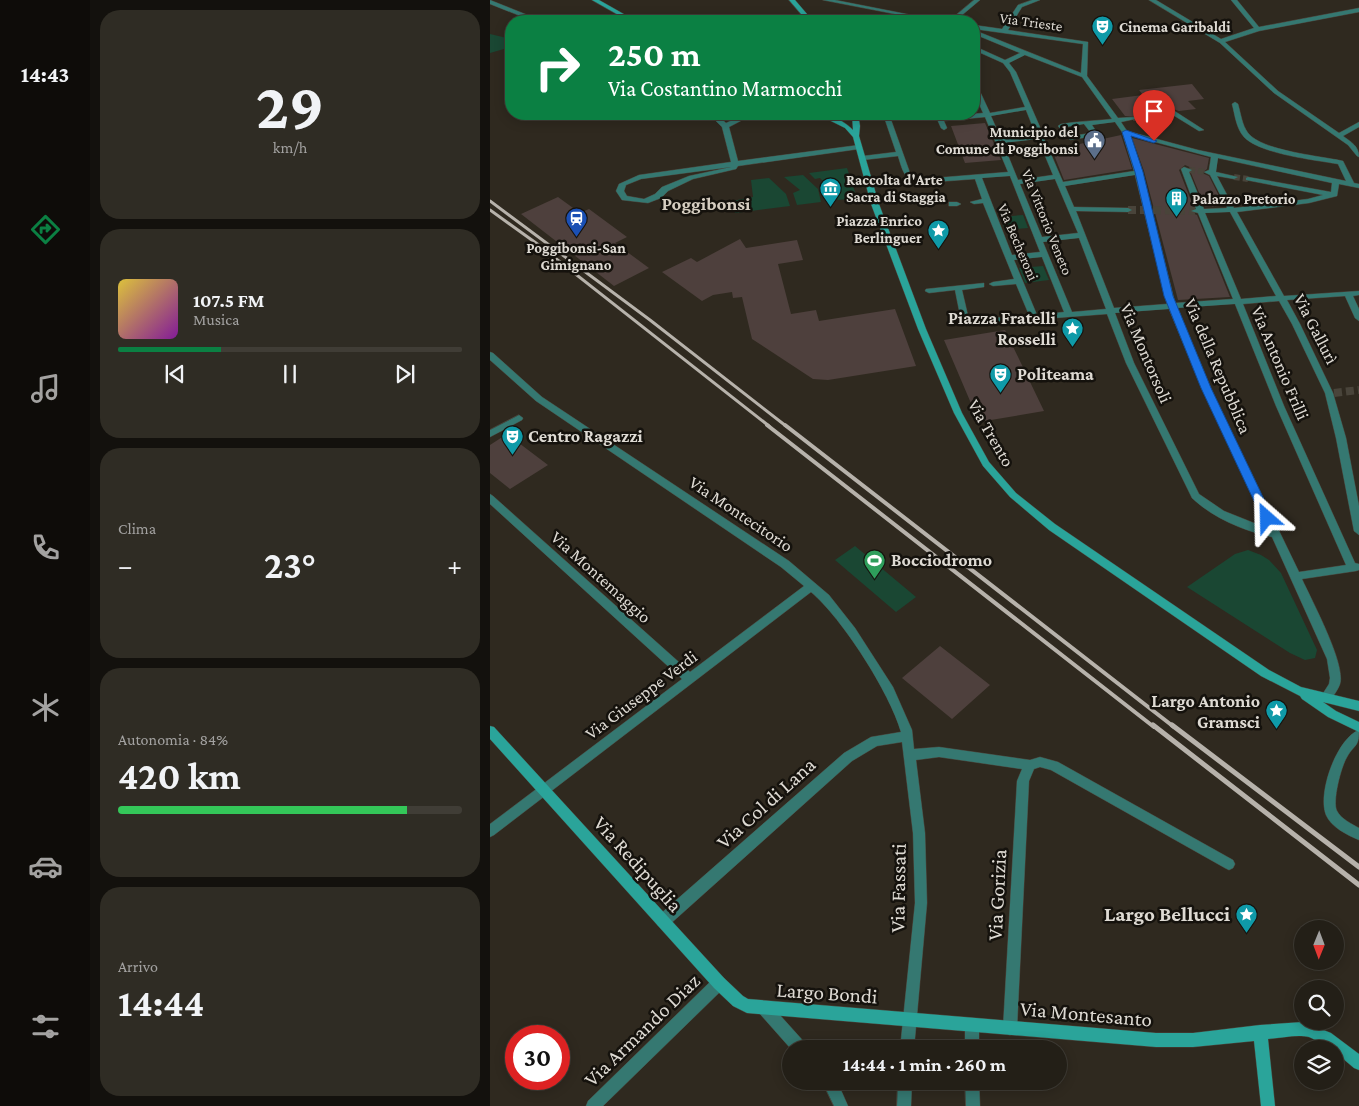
<!DOCTYPE html>
<html lang="it">
<head>
<meta charset="utf-8">
<style>
  :root { --surface:#231f17; --page:#2f2c24; --text:#f1f3f6; --muted:#a3a2a1; --line:#403d36; --accent:#0b8043 }
  body { margin:0; font-family:"Crimson Pro",serif; background:var(--page); color:var(--text); height:100vh; display:flex; flex-direction:column; font-size:19px; white-space:nowrap }
  * { box-sizing:border-box; margin:0 }
  p { font-size:16px; color:var(--muted) }
  .icon { flex:none; width:28px; height:28px; fill:none; stroke:currentColor; stroke-width:2; stroke-linecap:round; stroke-linejoin:round }
  .map { position:relative; flex:1; overflow:hidden }
  .side { display:flex; flex-direction:column; gap:10px; padding:10px; background:#13110d; width:400px }
  .side>* { flex:none }
  .banner { position:absolute; left:15px; top:15px; width:475px; height:105px; border-radius:20px; box-shadow:0 2px 12px #0003,0 0 0 1px var(--line); background:#0b8043; color:#fff; overflow:hidden }
  .needle { width:32px; rotate:181deg }
  .buttons { position:absolute; left:804px; top:920px; display:grid; gap:10px }
  .buttons a { display:grid; place-items:center; width:50px; height:50px; border-radius:50%; background:var(--surface); box-shadow:0 2px 12px #0003,0 0 0 1px var(--line); font-size:25px }
  .speed { position:absolute; left:15px; top:1025px; display:flex; gap:10px; font-size:25px; font-weight:700; text-align:center }
  .speed>* { display:grid; place-content:center; width:65px; height:65px; border-radius:50%; background:var(--surface); box-shadow:0 2px 12px #0003,0 0 0 1px var(--line); line-height:1 }
  .speed .limit { border:8px solid #d22; background:#fff; color:#111 }
  .pin { position:absolute; display:grid; place-items:center; width:42px; height:42px; color:#fff; margin:-51px -21px; border-radius:50% 50% 50% 0; rotate:-45deg; box-shadow:0 0 5px #0007 }
  .pin .icon { rotate:45deg }
  .me { position:absolute; width:55px; margin:-28px; rotate:335deg; stroke-linejoin:round; filter:drop-shadow(0 0 4px #0008) }
  .turn { display:flex; align-items:center; gap:18px; height:105px; padding:0 20px; font-size:22px }
  .turn .icon { width:65px; height:65px; stroke-width:2.5 }
  .turn b { display:block; font-size:35px; line-height:42px }
  .big { font-size:38px; font-weight:700; line-height:1.1 }
  .side .widget { flex:1; display:flex; flex-direction:column; justify-content:center; gap:8px; min-width:0; padding:0 18px; border-radius:20px; background:var(--page) }
  .side .dial { align-items:center; gap:0 }
  .dial b { font-size:65px; line-height:1 }
  .song { display:flex; align-items:center; gap:15px }
  .cover { width:60px; height:60px; border-radius:8px; background:linear-gradient(135deg,hsl(50 70% 55%),hsl(290 70% 35%)) }
  .played { height:5px; border-radius:2px; background:linear-gradient(90deg,var(--accent) 30%,var(--line) 30%) }
  .keys { display:flex; justify-content:space-around; direction:ltr }
  .heat { display:flex; justify-content:space-between; align-items:center; font-size:28px; direction:ltr }
  .charge { height:8px; border-radius:4px; background:linear-gradient(90deg,#34c759 84%,var(--line) 0) }
  .trip { position:absolute; left:292px; top:1040px; width:285px; height:50px; border-radius:25px; background:var(--surface); box-shadow:0 2px 12px #0003,0 0 0 1px var(--line); font-weight:700; line-height:50px; text-align:center }
  main { display:flex; flex:1; min-height:0 }
  .menu { display:flex; flex-direction:column; width:90px; justify-content:space-around; align-items:center; background:#0e0c09; color:var(--muted) }
  .menu .icon { width:35px; height:35px }
  .menu .on { color:var(--accent) }
  .menu b { font-size:22px; color:var(--text) }
  .map>svg:first-child { display:block }
  .green { fill:#1a4733 }
  .building { fill:#4e403d }
  .lines { fill:none; stroke-linecap:round; stroke-linejoin:round }
  .street-tunnel-far1 { stroke:#49443a; stroke-width:6; stroke-dasharray:6 3; stroke-linecap:butt }
  .street-tunnel { stroke:#49443a; stroke-width:8; stroke-dasharray:8 4; stroke-linecap:butt }
  .street-casing { stroke:#4b453c; stroke-width:1 }
  .secondary-casing { stroke:#4b453c; stroke-width:1 }
  .street { fill:#357871; fill-rule:evenodd }
  .secondary { fill:#2aa49a; fill-rule:evenodd }
  .rail-far2 { stroke:#b7b2ab; stroke-width:3 }
  .rail-far1 { stroke:#b7b2ab; stroke-width:4 }
  .rail { stroke:#b7b2ab; stroke-width:5 }
  .route { fill:#1a73e8; stroke:#114b97 }
  .labels { text-anchor:middle; stroke-width:5; stroke-linejoin:round; paint-order:stroke }
  .far-street-label { font-size:15px; fill:#dedad3; stroke:#15120d }
  .far-poi-label { font-size:15px; font-weight:bold; fill:#dedad3; stroke:#15120d; text-anchor:start }
  .poi-label { font-size:18px; font-weight:bold; fill:#dedad3; stroke:#15120d; text-anchor:start }
  .street-label { font-size:18px; fill:#dedad3; stroke:#15120d }
  .far-district-label { font-size:19px; font-weight:bold; fill:#d6cec1; stroke:#15120d }
  .near-street-label { font-size:21px; fill:#dedad3; stroke:#15120d }
  .near-poi-label { font-size:21px; font-weight:bold; fill:#dedad3; stroke:#15120d; text-anchor:end }
</style>
</head>
<body>
<main>
<nav class="menu">
<b>14:43</b>
<svg class="icon on" aria-label="directions" viewBox="0 0 24 24"><path d="M12 3l9 9-9 9-9-9zM9 14v-3h6M13 9l2 2-2 2"/></svg>
<svg class="icon" aria-label="music" viewBox="0 0 24 24"><path d="M9 18V5l10-2v13"/><circle cx="6" cy="18" r="3"/><circle cx="16" cy="16" r="3"/></svg>
<svg class="icon" aria-label="phone" viewBox="0 0 24 24"><path d="M5 4h4l2 5-3 2q2 4 5 5l2-3 5 2v4C11 20 4 13 5 4z"/></svg>
<svg class="icon" aria-label="climate" viewBox="0 0 24 24"><path d="M12 3v18M4 7l16 10M4 17L20 7"/></svg>
<svg class="icon" aria-label="car" viewBox="0 0 24 24"><path d="M5 17H2v-5l4-1 3-4h7l3 4 3 1v5h-3M9 17h6M6 11h13"/><circle cx="7" cy="17" r="2"/><circle cx="17" cy="17" r="2"/></svg>
<svg class="icon" aria-label="filters" viewBox="0 0 24 24"><path d="M4 7h16M4 17h16"/><circle cx="9" cy="7" r="2"/><circle cx="15" cy="17" r="2"/></svg>
</nav>
<section class="side">
<div class="widget dial"><b>29</b><p>km/h</p></div>
<div class="widget">
<div class="song"><i class="cover"></i><div><b>107.5 FM</b><p>Musica</p></div></div>
<div class="played"></div>
<div class="keys"><svg class="icon" aria-label="previous" viewBox="0 0 24 24"><path d="M18 5L8 12l10 7zM5 5v14"/></svg><svg class="icon" aria-label="pause" viewBox="0 0 24 24"><path d="M8 5v14M16 5v14"/></svg><svg class="icon" aria-label="next" viewBox="0 0 24 24"><path d="M6 5l10 7-10 7zM19 5v14"/></svg></div>
</div>
<div class="widget"><p>Clima</p>
<div class="heat"><a>−</a><b class="big">23°</b><a>+</a></div>
</div>
<div class="widget"><p>Autonomia · 84%</p><b class="big">420 km</b><div class="charge"></div></div>
<div class="widget"><p>Arrivo</p><b class="big">14:44</b></div>
</section>
<div class="map">
<svg width="869" height="1106" viewBox="0 0 869 1106">
  <rect width="100%" height="100%" fill="#2f291f"/>
  <path class="green" d="M 0,34 L 21,39 L 21,47 L 0,53 Z
    M 357,168 L 367,198 L 348,200 L 334,188 L 338,186 L 330,178 L 325,179 L 319,173 Z
    M 313,175 L 328,189 L 331,202 L 307,205 L 303,193 L 310,190 L 294,177 Z
    M 279,178 L 296,194 L 300,206 L 245,213 L 242,201 L 263,197 L 261,180 Z
    M 533,215 L 538,228 L 515,230 L 510,217 Z
    M 553,266 L 559,280 L 535,283 L 529,268 Z
    M 365,546 L 426,597 L 406,612 L 345,560 Z
    M 758,550 L 771,555 L 779,560 L 791,573 L 827,650 L 825,658 L 815,660 L 800,653 L 697,587 L 745,554 Z"/>
  <path class="building" d="M 702,84 L 714,99 L 698,101 L 706,109 L 689,111 L 683,109 L 674,113 L 647,117 L 635,116 L 622,99 L 653,95 L 649,90 Z
    M 495,123 L 511,160 L 475,163 L 461,126 Z
    M 631,135 L 642,169 L 574,180 L 562,150 Z
    M 642,138 L 719,158 L 717,169 L 712,173 L 719,176 L 734,206 L 715,207 L 701,173 L 704,169 L 695,165 L 689,170 L 704,208 L 699,212 L 707,215 L 740,297 L 688,300 L 654,171 Z
    M 68,197 L 90,213 L 99,209 L 137,237 L 125,243 L 159,268 L 124,286 L 31,214 Z
    M 250,239 L 256,248 L 307,240 L 313,260 L 288,264 L 301,314 L 326,310 L 329,321 L 405,309 L 426,366 L 338,380 L 323,379 L 262,339 L 252,297 L 243,298 L 242,292 L 223,295 L 212,301 L 172,272 L 201,258 L 207,262 Z
    M 515,330 L 554,411 L 489,422 L 454,340 Z
    M 17,434 L 58,465 L 20,489 L 0,473 L 0,445 Z
    M 450,646 L 500,685 L 462,719 L 412,678 Z"/>
  <g class="lines">
    <path class="street-tunnel-far1" d="M 643,118 L 679,114
      M 699,170 L 717,172
      M 744,177 L 758,179"/>
    <path class="street-tunnel" d="M 638,210 L 655,210
      M 663,210 L 705,211
      M 844,393 L 869,390"/>
    <defs>
      <path id="street" d="M 0,0 L 50,20 L 51,21 L 43,21 L 0,4 Z
        M 333,0 L 345,0 L 452,21 L 441,21 Z
        M 484,0 L 490,0 L 465,21 L 459,21 Z
        M 542,0 L 550,0 L 532,7 L 518,30 L 598,42 L 597,76 L 628,118 L 645,117 L 645,119 L 631,122 L 637,131 L 708,150 L 856,181 L 848,164 C 825,160 770,154 754,137 C 746,128 745,115 742,104 L 745,102 L 748,104 C 751,114 752,125 758,133 C 772,151 831,156 853,161 L 864,183 L 869,184 L 869,188 L 849,184 L 847,196 L 819,203 L 747,212 L 794,296 L 869,291 L 869,295 L 863,296 L 869,309 L 869,321 L 865,318 L 855,296 L 797,300 L 810,324 L 843,393 L 856,438 L 869,506 L 869,535 L 864,531 L 846,438 L 835,393 L 802,324 L 789,301 L 753,304 L 794,406 L 865,563 L 869,564 L 869,570 L 866,571 L 812,579 C 822,601 856,664 850,684 C 848,690 843,696 840,701 L 836,703 L 832,701 L 830,698 L 839,684 L 840,678 L 837,659 L 782,537 C 754,531 723,518 702,498 L 636,363 L 617,314 L 472,325 L 465,290 L 439,293 L 435,291 L 436,289 L 494,283 L 494,287 L 472,290 L 479,320 L 539,315 L 526,284 L 503,286 L 499,284 L 503,282 L 524,279 L 493,203 L 484,204 L 480,202 L 492,199 L 485,179 L 444,182 L 421,180 C 413,176 411,165 408,156 L 373,160 L 370,158 L 373,156 L 406,152 L 393,114 L 399,114 L 420,173 L 423,176 L 444,178 L 518,172 L 495,117 L 454,121 L 457,128 L 454,130 L 451,128 L 447,119 L 450,117 L 493,113 L 484,92 L 484,83 L 487,85 L 500,113 L 535,107 L 520,72 L 513,63 L 484,50 L 484,46 L 515,60 L 530,53 L 484,34 L 484,30 L 591,73 L 593,44 L 484,29 L 484,25 L 512,29 L 528,5 ZM 535,55 L 592,77 L 622,119 C 604,121 589,121 571,124 L 568,126 L 572,131 L 553,134 L 526,72 L 519,63 ZM 536,110 L 546,135 L 511,139 L 501,116 ZM 625,122 L 632,132 L 644,171 L 573,182 L 554,138 L 574,134 L 580,140 L 605,136 L 608,134 L 602,125 ZM 594,124 L 601,133 L 582,136 L 576,127 ZM 639,135 L 721,157 L 719,170 L 714,172 L 720,175 L 737,208 L 714,209 L 699,172 L 702,170 L 694,167 L 691,169 L 706,209 L 701,211 L 708,213 L 743,299 L 685,303 L 652,172 ZM 548,139 L 563,175 L 528,180 L 513,143 ZM 728,158 L 842,183 L 841,192 L 758,177 L 756,178 L 756,180 L 833,195 L 818,199 L 744,208 L 727,176 L 744,179 L 748,177 L 726,172 ZM 645,175 L 677,304 L 624,308 L 586,211 L 638,212 L 642,210 L 638,208 L 584,207 L 575,186 ZM 520,176 L 550,252 L 522,255 L 492,178 ZM 565,179 L 588,233 L 552,237 L 530,184 ZM 740,212 L 786,296 L 751,299 L 715,213 ZM 589,238 L 616,309 L 582,312 L 553,242 ZM 552,257 L 574,312 L 547,315 L 524,260 ZM 745,304 L 786,406 L 856,565 L 809,572 L 720,388 L 687,308 ZM 679,309 L 712,388 L 779,529 L 734,511 L 709,494 L 644,363 L 625,313 Z
        M 659,0 L 666,0 L 731,39 L 764,28 L 741,0 L 747,0 L 769,27 L 869,8 L 869,12 L 769,31 L 735,42 L 788,91 L 849,133 L 869,122 L 869,127 L 853,136 C 861,142 869,146 869,157 L 867,156 L 858,145 L 784,93 L 730,43 Z
        M 684,111 L 686,112 L 714,130 L 709,131 L 683,115 L 679,116 L 676,114 Z
        M 219,114 L 226,114 L 236,123 L 256,114 L 264,114 L 239,127 L 248,161 L 369,145 L 372,147 L 369,149 L 248,166 L 246,169 L 203,179 L 178,191 L 171,198 L 158,203 L 132,200 L 126,191 L 129,184 L 149,175 L 241,162 L 232,127 ZM 241,167 L 199,176 L 172,187 L 165,194 L 154,199 L 137,196 L 134,191 L 136,185 L 151,179 Z
        M 459,202 L 467,202 L 471,204 L 467,206 L 459,206 Z
        M 0,352 L 3,353 L 52,397 L 299,561 L 339,595 L 365,628 L 403,687 L 422,730 L 424,749 L 449,747 L 540,760 L 550,757 L 568,762 L 743,860 L 745,864 L 743,868 L 739,870 L 735,868 L 561,770 L 550,767 L 544,769 L 539,781 L 527,1028 L 525,1033 L 520,1035 L 515,1033 L 513,1028 L 527,781 L 532,769 L 449,757 L 426,760 L 435,833 L 437,903 L 424,1049 L 410,1049 L 425,903 L 423,833 L 412,742 L 387,746 L 362,761 L 178,926 L 173,927 L 168,926 L 167,921 L 168,916 L 354,753 L 381,737 L 411,732 C 400,693 352,618 321,592 L 4,835 L 0,837 L 0,824 L 192,679 L 0,504 L 0,494 L 3,496 L 200,672 L 314,586 L 291,567 L 46,401 L 0,360 Z
        M 29,415 L 33,418 L 32,420 L 0,437 L 0,430 Z
        M 869,730 C 869,748 865,743 857,757 C 851,767 842,802 847,811 C 851,819 862,824 869,828 L 869,840 C 857,835 841,827 836,815 C 827,793 847,738 869,730 Z
        M 229,976 L 234,978 L 236,983 L 234,988 L 113,1106 L 96,1106 L 98,1101 L 224,978 Z
        M 275,1002 L 280,1004 L 316,1044 L 318,1049 L 301,1049 L 270,1014 L 268,1009 L 270,1004 Z
        M 482,1018 L 487,1020 L 489,1025 L 489,1049 L 475,1049 L 475,1025 L 477,1020 Z
        M 332,1081 L 347,1081 L 358,1106 L 344,1106 Z
        M 408,1081 L 422,1081 L 421,1106 L 407,1106 Z
        M 475,1081 L 489,1081 L 490,1106 L 476,1106 Z"/>
      <path id="secondary" d="M 102,0 L 109,0 L 146,21 L 139,21 Z
        M 299,0 L 305,0 L 323,21 L 317,21 Z
        M 327,114 C 338,113 355,121 363,130 L 362,114 L 368,114 L 370,126 L 369,136 L 389,204 L 436,329 L 472,413 L 499,462 L 526,493 L 565,524 L 779,670 L 811,687 L 869,701 L 869,711 L 833,702 L 846,711 L 869,722 L 869,732 L 838,717 L 812,699 L 810,696 L 771,676 L 559,530 L 520,497 L 493,466 L 464,413 L 428,329 L 381,204 L 363,137 L 355,128 Z
        M 0,726 L 4,727 L 234,978 L 253,996 L 258,999 L 666,1033 L 703,1033 L 770,1025 L 813,1022 L 841,1033 L 869,1054 L 869,1070 L 864,1068 L 845,1052 L 845,1049 C 836,1049 828,1040 819,1037 C 807,1034 791,1038 778,1039 L 785,1106 L 771,1106 L 764,1041 L 703,1047 L 666,1047 L 257,1013 L 243,1006 L 224,988 L 0,739 Z"/>
    </defs>
    <use href="#street" class="street-casing"/>
    <use href="#secondary" class="secondary-casing"/>
    <use href="#street" class="street"/>
    <use href="#secondary" class="secondary"/>
    <path class="rail-far2" d="M 0,201 L 160,320 L 296,426
      M 0,210 L 46,243 L 279,426"/>
    <path class="rail-far1" d="M 277,425 L 664,727
      M 295,425 L 684,727"/>
    <path class="rail" d="M 663,725 L 869,885
      M 682,725 L 869,867"/>
  </g>
  <path class="route" d="M 636,130 L 667,141 L 664,143 L 641,136 L 653,172 L 683,296 L 721,388 L 783,518 L 781,521 L 773,521 L 772,518 L 711,388 L 674,296 L 645,172 L 632,132 Z"/>
  <defs>
    <symbol id="theatre-pin" viewBox="-11 -11 22 30"><path d="M0 17L-7.5 6A9.5 9.5 0 1 1 7.5 6Z" fill="#0f9aa8" stroke="#15120d"/><path d="M-5-5.5Q0-4 5-5.5V0Q5 5 0 6Q-5 5-5 0ZM-3.3-2.5H-1v1.5H-3.3ZM1-2.5H3.3v1.5H1ZM-2.8 1Q0 5.5 2.8 1Z" fill="#fff"/></symbol>
    <symbol id="civic-pin" viewBox="-11 -11 22 30"><path d="M0 17L-7.5 6A9.5 9.5 0 1 1 7.5 6Z" fill="#5c6f8a" stroke="#15120d"/><path d="M-.6-6.5H3V-4.5H.6V-3L4-1V1h2V6H-6V1h2V-1L-.6-3ZM-1.2 2.5V6h2.4V2.5Z" fill="#fff"/></symbol>
    <symbol id="museum-pin" viewBox="-11 -11 22 30"><path d="M0 17L-7.5 6A9.5 9.5 0 1 1 7.5 6Z" fill="#0f9aa8" stroke="#15120d"/><path d="M0-6L6-3V-2H-6V-3ZM-5-1h2V3h-2ZM-1-1h2V3h-2ZM3-1h2V3H3ZM-6 4H6V6H-6Z" fill="#fff"/></symbol>
    <symbol id="building-pin" viewBox="-11 -11 22 30"><path d="M0 17L-7.5 6A9.5 9.5 0 1 1 7.5 6Z" fill="#0f9aa8" stroke="#15120d"/><path d="M-4-6H4V6H1V3H-1V6H-4ZM-2.5-4.3h1.7v1.8h-1.7ZM.8-4.3h1.7v1.8H.8ZM-2.5-1h1.7V.8h-1.7ZM.8-1h1.7V.8H.8Z" fill="#fff"/></symbol>
    <symbol id="station-pin" viewBox="-11 -11 22 30"><path d="M0 17L-7.5 6A9.5 9.5 0 1 1 7.5 6Z" fill="#1a4fb4" stroke="#15120d"/><path d="M-3-6H3Q5-6 5-4V2Q5 4 3 4L4.5 6H3L1.5 4h-3L-3 6H-4.5L-3 4Q-5 4-5 2V-4Q-5-6-3-6ZM-3.5-4v3h7v-3ZM-3.5 1v1.5H-2V1ZM2 1v1.5H3.5V1Z" fill="#fff"/></symbol>
    <symbol id="sight-pin" viewBox="-11 -11 22 30"><path d="M0 17L-7.5 6A9.5 9.5 0 1 1 7.5 6Z" fill="#0f9aa8" stroke="#15120d"/><path d="M0-6L1.8-2.2L6-1.7L2.9 1.2L3.7 5.4L0 3.3L-3.7 5.4L-2.9 1.2L-6-1.7L-1.8-2.2Z" fill="#fff"/></symbol>
    <symbol id="stadium-pin" viewBox="-11 -11 22 30"><path d="M0 17L-7.5 6A9.5 9.5 0 1 1 7.5 6Z" fill="#2e9e5b" stroke="#15120d"/><path d="M0-5a6.5 5 0 1 0 0 10a6.5 5 0 1 0 0-10ZM-3.5-1.8h7v3.6h-7Z" fill="#fff"/></symbol>
  </defs>
  <g fill-rule="evenodd">
    <use href="#theatre-pin" x="600" y="14" width="25" height="34"/>
    <use href="#civic-pin" x="592" y="128" width="25" height="34"/>
    <use href="#museum-pin" x="328" y="176" width="25" height="34"/>
    <use href="#building-pin" x="674" y="186" width="25" height="34"/>
    <use href="#station-pin" x="74" y="206" width="25" height="34"/>
    <use href="#sight-pin" x="436" y="218" width="25" height="34"/>
    <use href="#sight-pin" x="570" y="316" width="25" height="34"/>
    <use href="#theatre-pin" x="498" y="362" width="25" height="34"/>
    <use href="#theatre-pin" x="10" y="424" width="25" height="34"/>
    <use href="#stadium-pin" x="372" y="548" width="25" height="34"/>
    <use href="#sight-pin" x="774" y="698" width="25" height="34"/>
    <use href="#sight-pin" x="744" y="902" width="25" height="34"/>
  </g>
  <g class="labels">
    <g class="far-street-label">
      <text transform="translate(541 22) rotate(8)" y="5">Via Trieste</text>
      <text transform="translate(557 222) rotate(68)" y="5">Via Vittorio Veneto</text>
      <text transform="translate(528 242) rotate(67)" y="5">Via Becheroni</text>
    </g>
    <g class="far-poi-label">
      <text x="629" y="32">Cinema Garibaldi</text>
      <text x="588" y="137" text-anchor="end">Municipio del<tspan x="588" dy="17">Comune di Poggibonsi</tspan></text>
      <text x="356" y="185">Raccolta d'Arte<tspan x="356" dy="17">Sacra di Staggia</tspan></text>
      <text x="702" y="204">Palazzo Pretorio</text>
      <text x="432" y="226" text-anchor="end">Piazza Enrico<tspan x="432" dy="17">Berlinguer</tspan></text>
      <text x="86" y="253" text-anchor="middle">Poggibonsi-San<tspan x="86" dy="17">Gimignano</tspan></text>
    </g>
    <g class="poi-label">
      <text x="566" y="324" text-anchor="end">Piazza Fratelli<tspan x="566" dy="21">Rosselli</tspan></text>
      <text x="527" y="380">Politeama</text>
      <text x="38" y="442">Centro Ragazzi</text>
      <text x="401" y="566">Bocciodromo</text>
      <text x="770" y="707" text-anchor="end">Largo Antonio<tspan x="770" dy="21">Gramsci</tspan></text>
    </g>
    <g class="street-label">
      <text transform="translate(826 329) rotate(63)" y="6">Via Gallurì</text>
      <text transform="translate(656 353) rotate(67)" y="6">Via Montorsoli</text>
      <text transform="translate(790 363) rotate(67)" y="6">Via Antonio Frilli</text>
      <text transform="translate(728 366) rotate(67)" y="6">Via della Repubblica</text>
      <text transform="translate(501 433) rotate(60)" y="6">Via Trento</text>
      <text transform="translate(251 514) rotate(34)" y="6">Via Montecitorio</text>
      <text transform="translate(111 577) rotate(42)" y="6">Via Montemaggio</text>
      <text transform="translate(151 695) rotate(-37)" y="6">Via Giuseppe Verdi</text>
    </g>
    <g class="far-district-label">
      <text x="216" y="210">Poggibonsi</text>
    </g>
    <g class="near-street-label">
      <text transform="translate(276 803) rotate(-42)" y="7">Via Col di Lana</text>
      <text transform="translate(148 864) rotate(48)" y="7">Via Redipuglia</text>
      <text transform="translate(408 888) rotate(-89)" y="7">Via Fassati</text>
      <text transform="translate(507 895) rotate(-87)" y="7">Via Gorizia</text>
      <text transform="translate(337 993) rotate(4)" y="7">Largo Bondi</text>
      <text transform="translate(596 1014) rotate(5)" y="7">Via Montesanto</text>
      <text transform="translate(152 1030) rotate(-44)" y="7">Via Armando Diaz</text>
    </g>
    <g class="near-poi-label">
      <text x="740" y="921">Largo Bellucci</text>
    </g>
  </g>
</svg>
<div class="buttons">
<a><svg class="needle" viewBox="-14 -14 28 28"><path d="M0-13l5 13h-10z" fill="#e53935"/><path d="M0 13l5-13h-10z" fill="#a3a2a1"/></svg></a>
<a><svg class="icon" aria-label="search" viewBox="0 0 24 24"><circle cx="10" cy="10" r="6"/><path d="M15 15l6 6"/></svg></a>
<a><svg class="icon" aria-label="layers" viewBox="0 0 24 24"><path d="M12 4l9 5-9 5-9-5zM3 14l9 5 9-5"/></svg></a>
</div>
<div class="speed"><div class="limit">30</div></div>
<div class="pin" style="left:664px;top:141px;background:#d93025"><svg class="icon" aria-label="arrive" viewBox="0 0 24 24"><path d="M6 21V4h12l-3 4 3 4H6"/></svg></div>
<svg class="me" style="left:777px;top:518px" viewBox="-20 -20 40 40"><path d="M0-17L14 15 0 8-14 15z" fill="#1a73e8" stroke="#fff" stroke-width="4"/></svg>
<div class="trip">14:44 · 1 min · 260 m</div>
<div class="banner">
<div class="turn"><svg class="icon" aria-label="right" viewBox="0 0 24 24"><path d="M7 20v-9h11M14 6l5 5-5 5"/></svg><div><b>250 m</b>Via Costantino Marmocchi</div></div>
</div>
</div>
</main>
</body>
</html>
